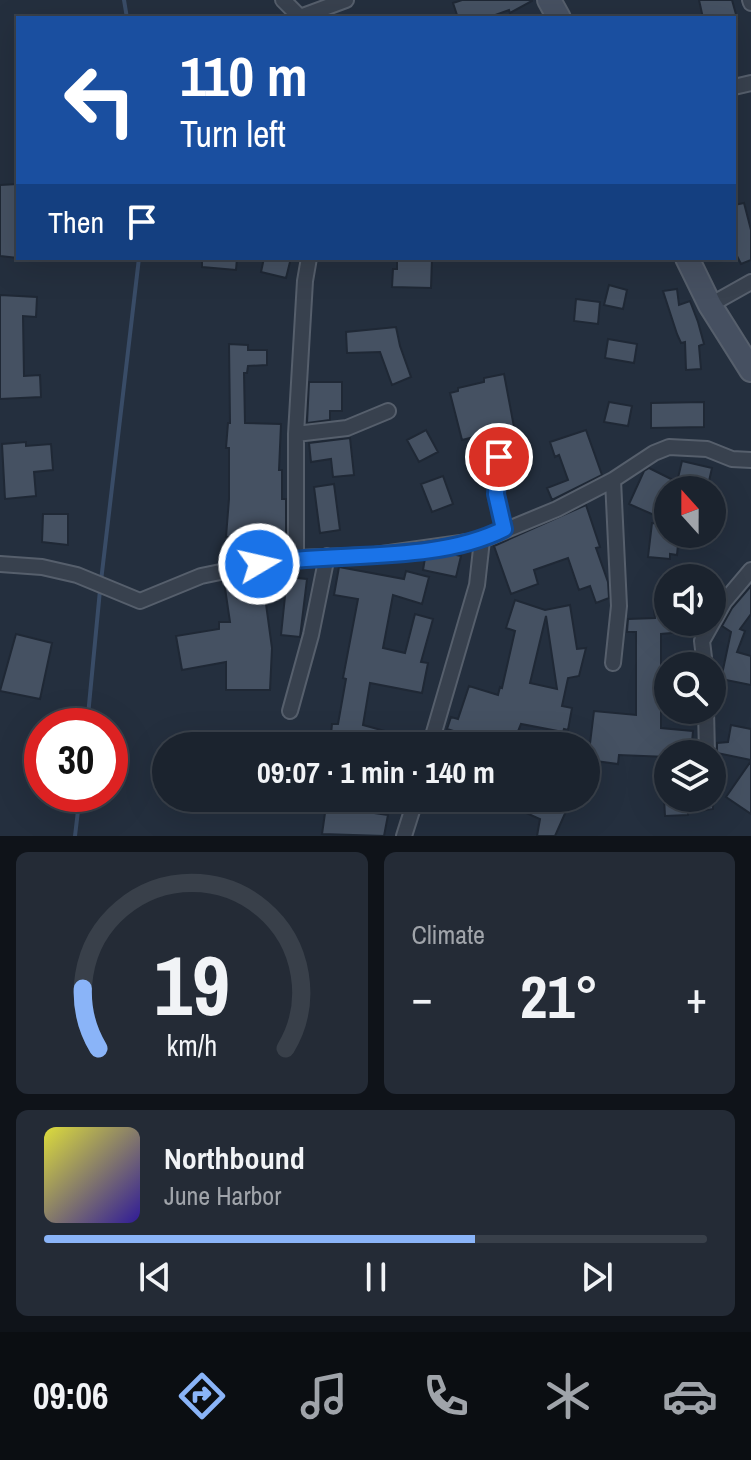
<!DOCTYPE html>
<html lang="en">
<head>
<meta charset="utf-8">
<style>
  :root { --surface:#1b232e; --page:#242b36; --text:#f1f3f6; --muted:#a0a4aa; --line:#39404a; --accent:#8ab4f8 }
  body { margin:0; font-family:"Archivo Narrow",sans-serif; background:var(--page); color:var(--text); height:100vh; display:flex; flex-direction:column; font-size:30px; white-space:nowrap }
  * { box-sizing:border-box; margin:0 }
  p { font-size:26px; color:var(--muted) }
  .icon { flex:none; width:44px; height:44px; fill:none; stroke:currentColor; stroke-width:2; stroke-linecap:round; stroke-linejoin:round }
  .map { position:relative; height:836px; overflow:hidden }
  .side { display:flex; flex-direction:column; gap:16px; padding:16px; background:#0f1319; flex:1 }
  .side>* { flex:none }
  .top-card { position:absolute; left:16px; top:16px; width:720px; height:244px; border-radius:0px; box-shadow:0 8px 32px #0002,0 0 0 2px var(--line); background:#1a4fa0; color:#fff; overflow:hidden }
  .needle { width:52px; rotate:339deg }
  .fabs { position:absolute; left:654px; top:476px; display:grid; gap:16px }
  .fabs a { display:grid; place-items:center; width:72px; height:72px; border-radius:50%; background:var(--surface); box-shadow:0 8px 32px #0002,0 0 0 2px var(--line); font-size:40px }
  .speed { position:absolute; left:24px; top:708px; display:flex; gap:16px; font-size:40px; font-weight:700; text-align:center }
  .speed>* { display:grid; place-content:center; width:104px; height:104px; border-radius:50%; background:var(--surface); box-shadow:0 8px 32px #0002,0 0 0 2px var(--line); line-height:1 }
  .speed .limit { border:12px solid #d22; background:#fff; color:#111 }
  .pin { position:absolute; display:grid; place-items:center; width:68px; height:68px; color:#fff; margin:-34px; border:4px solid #fff; border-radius:50%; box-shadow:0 2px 8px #0007 }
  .me { position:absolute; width:88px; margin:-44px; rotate:81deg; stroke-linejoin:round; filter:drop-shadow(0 0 6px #0008) }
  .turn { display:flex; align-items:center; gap:28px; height:168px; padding:0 32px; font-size:36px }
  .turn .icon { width:104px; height:104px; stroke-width:2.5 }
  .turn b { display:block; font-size:56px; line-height:68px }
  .then { display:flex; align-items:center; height:76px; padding:0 32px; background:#0003; gap:16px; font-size:30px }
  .big { font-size:60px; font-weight:700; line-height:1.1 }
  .side .card { flex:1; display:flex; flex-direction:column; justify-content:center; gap:12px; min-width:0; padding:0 28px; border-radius:12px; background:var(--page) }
  .side .dial { align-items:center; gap:0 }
  .dial svg { height:208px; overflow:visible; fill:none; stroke:var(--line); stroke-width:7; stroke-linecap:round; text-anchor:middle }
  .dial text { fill:var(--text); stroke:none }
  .song { display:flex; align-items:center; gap:24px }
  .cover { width:96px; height:96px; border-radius:12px; background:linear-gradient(135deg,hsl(60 70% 55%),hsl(250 70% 35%)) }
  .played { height:8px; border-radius:4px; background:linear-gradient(90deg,var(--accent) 65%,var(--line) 65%) }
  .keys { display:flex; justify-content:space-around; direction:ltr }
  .heat { display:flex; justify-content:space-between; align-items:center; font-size:44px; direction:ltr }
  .side .tiles { flex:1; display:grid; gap:16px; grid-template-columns:1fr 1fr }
  .card:last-child { grid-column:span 2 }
  .trip { position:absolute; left:152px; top:732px; width:448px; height:80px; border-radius:40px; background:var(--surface); box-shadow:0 8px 32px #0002,0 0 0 2px var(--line); font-weight:700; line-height:80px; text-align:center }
  .tabs { display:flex; height:128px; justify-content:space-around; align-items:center; background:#0b0e12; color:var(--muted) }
  .tabs .icon { width:56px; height:56px }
  .tabs .active { color:var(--accent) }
  .tabs b { font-size:36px; color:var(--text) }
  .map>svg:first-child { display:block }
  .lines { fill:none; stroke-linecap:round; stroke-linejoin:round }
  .stream { stroke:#394c67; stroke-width:4 }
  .building { fill:#455162; stroke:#1f2835; stroke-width:2; fill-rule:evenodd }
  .street-casing { stroke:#565f6c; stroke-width:18 }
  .secondary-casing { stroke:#565f6c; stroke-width:26 }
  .street { stroke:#38414e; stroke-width:14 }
  .secondary { stroke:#465061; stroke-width:22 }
  .route-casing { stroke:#114b97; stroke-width:20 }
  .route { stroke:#1a73e8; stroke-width:14 }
</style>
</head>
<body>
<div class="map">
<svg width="751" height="836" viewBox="0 0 751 836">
  <rect width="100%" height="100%" fill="#242f3e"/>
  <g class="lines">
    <path class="stream" d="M 124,0 L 127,18
      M 101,581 L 139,258
      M 87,726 L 100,590
      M 75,836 L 80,794"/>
  </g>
  <path class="building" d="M 462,0 L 532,0 L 532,1 L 510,13 L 509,10 L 487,18 L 458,18 L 453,3 Z
    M 699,0 L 732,0 L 737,18 L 703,18 Z
    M 18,184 L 18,258 L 0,256 L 0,185 Z
    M 744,203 L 751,230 L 751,260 L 741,264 L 734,250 L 734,205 Z
    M 202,258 L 237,258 L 236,270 L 202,267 Z
    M 264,258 L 291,258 L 286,278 L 261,272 Z
    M 397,258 L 432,258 L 431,288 L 392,287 L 393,269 L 397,269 Z
    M 609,285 L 627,290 L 623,309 L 604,305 Z
    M 677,289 L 679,305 L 690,301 L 698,322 L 704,344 L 699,346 L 701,369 L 686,370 L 685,342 L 681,343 L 677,334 L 663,291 Z
    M 0,295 L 37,297 L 36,317 L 23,316 L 24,376 L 40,375 L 41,397 L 0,399 Z
    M 576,299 L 600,302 L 598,324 L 574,321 Z
    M 396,327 L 400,346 L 411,377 L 392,385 L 380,352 L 347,353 L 346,332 Z
    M 608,339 L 637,344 L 634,363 L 605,358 Z
    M 229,344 L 248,345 L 248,350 L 267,350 L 267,365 L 248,366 L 247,373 L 244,373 L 245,423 L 281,424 L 279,470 L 282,470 L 282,499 L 286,499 L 286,536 L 226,537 L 229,499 L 229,448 L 226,448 L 228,423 L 230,423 Z
    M 504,374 L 514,427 L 462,440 L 450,393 L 458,391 L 458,388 L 484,382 L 484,378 Z
    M 309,382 L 342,382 L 342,411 L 330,411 L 330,420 L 307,423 Z
    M 609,402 L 632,406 L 628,426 L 604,422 Z
    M 704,402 L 704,427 L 651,428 L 651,403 Z
    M 426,430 L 438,452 L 419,462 L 407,440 Z
    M 586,430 L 602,475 L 552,500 L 547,488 L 568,480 L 559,455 L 555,457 L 550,442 Z
    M 350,438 L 354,475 L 333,477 L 331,459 L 311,462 L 309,443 Z
    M 26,442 L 26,446 L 51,444 L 53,470 L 34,472 L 36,496 L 5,499 L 2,444 Z
    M 682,461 L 712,468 L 707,490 L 666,490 L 654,515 L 629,504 L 644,471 L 649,468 L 677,482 Z
    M 443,476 L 453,504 L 432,512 L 421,484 Z
    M 334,484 L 340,530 L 320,533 L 314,487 Z
    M 586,505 L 600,547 L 596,548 L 608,582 L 609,598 L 596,603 L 590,586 L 579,590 L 568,558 L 534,570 L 538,584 L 511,594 L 494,546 Z
    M 43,514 L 68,514 L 68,545 L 42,542 Z
    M 652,523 L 668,525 L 668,534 L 679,534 L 677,555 L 670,554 L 670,559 L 648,557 Z
    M 452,554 L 461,556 L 456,577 L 423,570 L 425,558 Z
    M 339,567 L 404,579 L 406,571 L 429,577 L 422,604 L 393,595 L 383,648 L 405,653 L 415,614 L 433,619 L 421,662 L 428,663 L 422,693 L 370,683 L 363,725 L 421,741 L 420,746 L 330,746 L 332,724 L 338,724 L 346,679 L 343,678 L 358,599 L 334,595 Z
    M 287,577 L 307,579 L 300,637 L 281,635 Z
    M 263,582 L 272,648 L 270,690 L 226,690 L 226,662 L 182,670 L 176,636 L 219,629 L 219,622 L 230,622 L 225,588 Z
    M 751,586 L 751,614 L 740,629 L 745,631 L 737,652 L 751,656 L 751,685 L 721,679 L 731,632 L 722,626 L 732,608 Z
    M 515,600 L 545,610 L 570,605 L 577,649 L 586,648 L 579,676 L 568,678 L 562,706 L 572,708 L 568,730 L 564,729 L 563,732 L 521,724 L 512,746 L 476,746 L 470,743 L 473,737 L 447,729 L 451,717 L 458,719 L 469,686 L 498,695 L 500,687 L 502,688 L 515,631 L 506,628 ZM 546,616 L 557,689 L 530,683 Z
    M 668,608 L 668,622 L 700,622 L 696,631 L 661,634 L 661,728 L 693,731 L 691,754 L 668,754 L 668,757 L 619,755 L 618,764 L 588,760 L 594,711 L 636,715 L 636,632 L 627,632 L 628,619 L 655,618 L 654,610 Z
    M 16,634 L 52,643 L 40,699 L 0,691 Z
    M 731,725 L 751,729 L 751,760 L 717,753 L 717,743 L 728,742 Z
    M 751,761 L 751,814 L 726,797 Z
    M 530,798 L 563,798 L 561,806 L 567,809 L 555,836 L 537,836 L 540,819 L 524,812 Z
    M 664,798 L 713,798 L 713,809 L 688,813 L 688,815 L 665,816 Z
    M 326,806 L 388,815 L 384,836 L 322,834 Z"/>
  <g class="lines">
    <defs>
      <path id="street" d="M 283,0 L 300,17 L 346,0
        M 750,0 L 751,3
        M 734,87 L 751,83
        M 710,305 L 751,282
        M 296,434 L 347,428 L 388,411
        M 499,457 L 496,494 L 504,529
        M 613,480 L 619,606 L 613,663
        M 296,558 L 296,434 L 305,281 L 309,258
        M 0,564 L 42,567 L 77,575 L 140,601 L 201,576 L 259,564 L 296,558 L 375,555 L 482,540 L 557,509 L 613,480 L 654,453 L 669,447 L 707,449 L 732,459 L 751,460
        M 705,666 L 702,641 L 724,602 L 751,570
        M 706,710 L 707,754
        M 290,711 L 311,635 L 327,556
        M 430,746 L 477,585 L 482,540
        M 404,836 L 416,798"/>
      <path id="secondary" d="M 549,0 L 559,18
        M 687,258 L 710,305 L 751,370"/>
    </defs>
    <use href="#street" class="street-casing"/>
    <use href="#secondary" class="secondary-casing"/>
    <use href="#street" class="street"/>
    <use href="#secondary" class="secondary"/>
  </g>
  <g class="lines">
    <defs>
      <path id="route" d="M 259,564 C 335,551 435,564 504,529 L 496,494 L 499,457"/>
    </defs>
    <use href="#route" class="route-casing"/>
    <use href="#route" class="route"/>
  </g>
</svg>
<div class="fabs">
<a><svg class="needle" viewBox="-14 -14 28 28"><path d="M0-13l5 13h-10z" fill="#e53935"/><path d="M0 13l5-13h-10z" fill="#a0a4aa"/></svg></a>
<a><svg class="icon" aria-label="sound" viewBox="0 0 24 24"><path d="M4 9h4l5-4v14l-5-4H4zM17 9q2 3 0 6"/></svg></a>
<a><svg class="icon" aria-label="search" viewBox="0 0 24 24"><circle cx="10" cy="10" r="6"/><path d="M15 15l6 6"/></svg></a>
<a><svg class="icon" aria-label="layers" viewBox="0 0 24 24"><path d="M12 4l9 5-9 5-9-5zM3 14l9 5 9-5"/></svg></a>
</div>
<div class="speed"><div class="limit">30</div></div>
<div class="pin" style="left:499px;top:457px;background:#d93025"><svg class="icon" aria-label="arrive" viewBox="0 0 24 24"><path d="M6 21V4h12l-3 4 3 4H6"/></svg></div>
<svg class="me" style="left:259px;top:564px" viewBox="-20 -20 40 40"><circle r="17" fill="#1a73e8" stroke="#fff" stroke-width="3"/><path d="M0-11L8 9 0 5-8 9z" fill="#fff"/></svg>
<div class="trip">09:07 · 1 min · 140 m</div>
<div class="top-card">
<div class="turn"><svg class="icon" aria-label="left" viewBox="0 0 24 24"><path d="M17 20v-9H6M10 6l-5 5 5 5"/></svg><div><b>110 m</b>Turn left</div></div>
<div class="then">Then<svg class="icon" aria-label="arrive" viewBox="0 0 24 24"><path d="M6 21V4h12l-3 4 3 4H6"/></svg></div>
</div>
</div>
<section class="side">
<div class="tiles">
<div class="card dial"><svg viewBox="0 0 100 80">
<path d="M14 69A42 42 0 1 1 86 69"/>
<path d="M14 69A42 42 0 0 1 8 46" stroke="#8ab4f8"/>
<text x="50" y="56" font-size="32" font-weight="700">19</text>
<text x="50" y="72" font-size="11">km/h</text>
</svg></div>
<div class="card"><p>Climate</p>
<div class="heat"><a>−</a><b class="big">21°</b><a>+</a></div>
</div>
<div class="card">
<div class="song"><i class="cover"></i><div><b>Northbound</b><p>June Harbor</p></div></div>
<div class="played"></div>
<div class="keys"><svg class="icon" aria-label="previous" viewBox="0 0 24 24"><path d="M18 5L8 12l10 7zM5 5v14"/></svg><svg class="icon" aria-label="pause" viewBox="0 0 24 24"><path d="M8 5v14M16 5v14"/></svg><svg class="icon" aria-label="next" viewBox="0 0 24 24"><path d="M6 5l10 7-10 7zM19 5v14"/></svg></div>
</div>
</div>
</section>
<nav class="tabs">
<b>09:06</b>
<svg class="icon active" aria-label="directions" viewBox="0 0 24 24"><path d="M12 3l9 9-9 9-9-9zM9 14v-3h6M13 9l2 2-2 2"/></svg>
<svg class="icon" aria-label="music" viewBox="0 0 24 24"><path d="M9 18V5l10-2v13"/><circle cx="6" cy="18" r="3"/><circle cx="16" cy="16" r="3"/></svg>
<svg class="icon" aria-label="phone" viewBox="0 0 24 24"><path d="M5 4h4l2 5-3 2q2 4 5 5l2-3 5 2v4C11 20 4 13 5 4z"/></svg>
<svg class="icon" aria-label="climate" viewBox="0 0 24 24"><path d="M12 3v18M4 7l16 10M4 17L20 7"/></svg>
<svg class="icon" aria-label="car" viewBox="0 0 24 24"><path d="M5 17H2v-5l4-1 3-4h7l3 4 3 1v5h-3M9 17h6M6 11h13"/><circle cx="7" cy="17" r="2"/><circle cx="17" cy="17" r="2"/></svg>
</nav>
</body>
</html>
